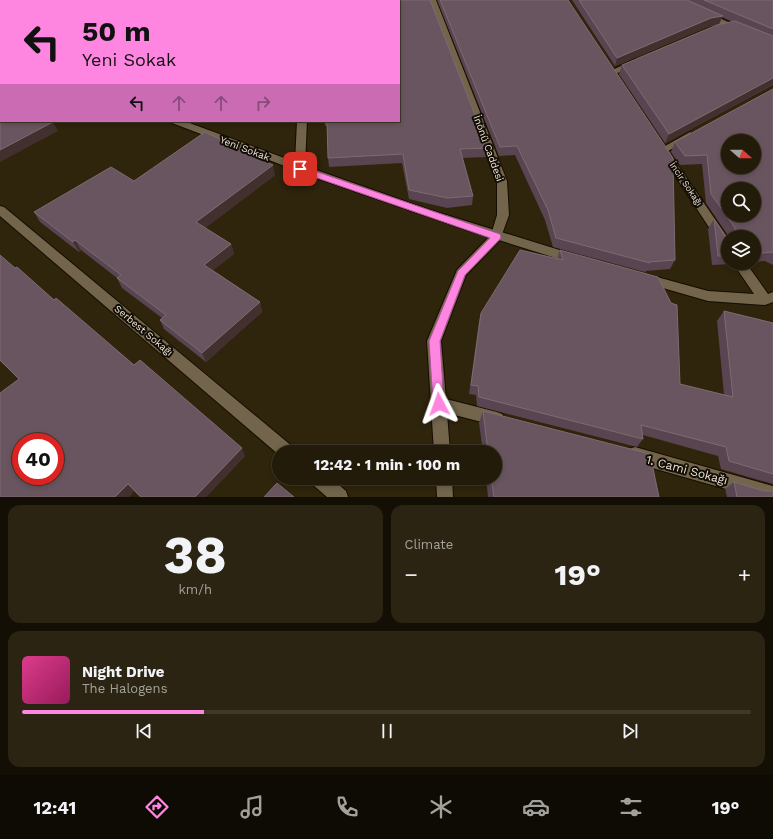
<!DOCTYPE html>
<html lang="en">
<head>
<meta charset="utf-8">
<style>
  :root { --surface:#231b09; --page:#2b2412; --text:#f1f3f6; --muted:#a3a19c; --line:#40392a; --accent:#fe86e1 }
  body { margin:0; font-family:"Work Sans",sans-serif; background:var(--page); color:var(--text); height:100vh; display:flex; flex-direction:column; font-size:15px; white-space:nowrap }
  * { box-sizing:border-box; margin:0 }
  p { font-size:13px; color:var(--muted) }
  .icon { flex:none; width:22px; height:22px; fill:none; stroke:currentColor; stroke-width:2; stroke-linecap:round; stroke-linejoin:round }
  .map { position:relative; height:497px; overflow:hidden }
  .drawer { display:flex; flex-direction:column; gap:8px; padding:8px; background:#130f05; flex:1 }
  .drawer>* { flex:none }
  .hud { position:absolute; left:0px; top:0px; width:400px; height:122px; box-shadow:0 2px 6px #0003,0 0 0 1px var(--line); background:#fe86e1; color:#111; overflow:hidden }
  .needle { width:26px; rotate:110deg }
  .buttons { position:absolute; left:721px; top:134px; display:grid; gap:8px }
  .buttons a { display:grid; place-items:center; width:40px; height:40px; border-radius:50%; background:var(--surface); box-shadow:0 2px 6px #0003,0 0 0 1px var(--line); font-size:20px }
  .speed { position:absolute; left:12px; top:433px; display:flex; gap:8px; font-size:20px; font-weight:700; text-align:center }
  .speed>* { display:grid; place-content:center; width:52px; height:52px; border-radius:50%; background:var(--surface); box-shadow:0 2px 6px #0003,0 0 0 1px var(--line); line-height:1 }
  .speed .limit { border:6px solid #d22; background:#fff; color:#111 }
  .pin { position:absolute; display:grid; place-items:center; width:34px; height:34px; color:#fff; margin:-17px; border-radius:8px; box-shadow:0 2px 6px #0006 }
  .me { position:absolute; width:44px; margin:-22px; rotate:356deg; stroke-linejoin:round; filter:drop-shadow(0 0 3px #0008) }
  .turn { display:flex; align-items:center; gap:14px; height:84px; padding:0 16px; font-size:18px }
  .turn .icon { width:52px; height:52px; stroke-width:2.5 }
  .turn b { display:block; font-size:28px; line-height:34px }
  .lanes { display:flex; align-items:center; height:38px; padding:0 16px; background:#0003; justify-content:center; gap:20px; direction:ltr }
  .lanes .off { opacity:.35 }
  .big { font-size:30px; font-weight:700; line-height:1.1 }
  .drawer .widget { flex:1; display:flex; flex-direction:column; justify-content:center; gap:6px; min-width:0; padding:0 14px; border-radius:12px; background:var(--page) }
  .drawer .dial { align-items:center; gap:0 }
  .dial b { font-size:52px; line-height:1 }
  .song { display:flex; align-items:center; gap:12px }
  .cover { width:48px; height:48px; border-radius:6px; background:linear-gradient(135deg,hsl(330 70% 55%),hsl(330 70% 35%)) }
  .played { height:4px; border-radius:2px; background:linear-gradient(90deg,var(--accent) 25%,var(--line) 25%) }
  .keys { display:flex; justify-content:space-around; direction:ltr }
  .heat { display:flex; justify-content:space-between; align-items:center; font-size:22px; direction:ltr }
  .drawer .tiles { flex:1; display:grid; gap:8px; grid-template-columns:1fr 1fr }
  .widget:last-child { grid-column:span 2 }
  .trip { position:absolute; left:272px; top:445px; width:230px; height:40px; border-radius:20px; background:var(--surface); box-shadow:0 2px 6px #0003,0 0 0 1px var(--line); font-weight:700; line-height:40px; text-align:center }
  .dock { display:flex; height:64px; justify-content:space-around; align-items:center; background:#0e0b04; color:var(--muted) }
  .dock .icon { width:28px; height:28px }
  .dock .selected { color:var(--accent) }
  .dock b { font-size:18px; color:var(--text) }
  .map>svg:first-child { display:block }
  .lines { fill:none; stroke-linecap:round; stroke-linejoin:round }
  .minor-casing { stroke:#170c00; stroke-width:2 }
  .tertiary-casing { stroke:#170c00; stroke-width:2 }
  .minor { fill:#72654c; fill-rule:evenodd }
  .tertiary { fill:#72654c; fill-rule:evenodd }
  .wall { fill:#594451 }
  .shaded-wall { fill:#42302f }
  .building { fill:#69555f; stroke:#7d6b72; fill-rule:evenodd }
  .route { fill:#fe86e1; stroke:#a55792 }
  .labels { text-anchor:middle; stroke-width:4; stroke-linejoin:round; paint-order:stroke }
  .far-street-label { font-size:9px; fill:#ebe3d6; stroke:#130e05 }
  .street-label { font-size:10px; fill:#ebe3d6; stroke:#130e05 }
  .near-street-label { font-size:12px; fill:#ebe3d6; stroke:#130e05 }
</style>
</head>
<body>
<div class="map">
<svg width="773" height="497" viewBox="0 0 773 497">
  <rect width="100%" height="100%" fill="#2f240c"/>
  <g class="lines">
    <defs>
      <path id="minor" d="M 703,13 L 709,13 L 745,30 L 741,32 L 738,32 L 703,17 Z
        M 636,59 L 639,60 L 640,62 L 639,64 L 615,74 L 612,75 L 608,72 Z
        M 170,121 L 184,121 L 295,162 L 297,121 L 307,121 L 305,166 L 427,209 L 579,256 L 581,259 L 579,262 L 575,264 L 470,231 L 296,171 L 295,170 L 172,123 Z
        M 690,132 L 695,135 L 693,137 L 668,151 L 728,238 L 728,251 L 724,250 L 658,150 Z
        M 733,263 L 746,263 L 768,294 L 773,292 L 773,302 L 765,305 L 708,301 L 642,282 L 640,279 L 642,276 L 646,274 L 708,291 L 754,294 Z"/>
      <path id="tertiary" d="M 428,0 L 436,0 L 507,181 L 509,215 L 500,240 L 466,275 L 441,341 L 446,399 L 497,412 L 502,414 L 505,419 L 502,424 L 497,426 L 447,413 L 450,452 L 434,452 L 427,341 L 457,270 L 491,235 L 497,215 L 497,181 Z
        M 0,206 L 4,207 L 293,447 L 295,452 L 279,452 L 279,455 L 0,216 Z
        M 635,447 L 773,486 L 773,497 L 754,497 L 635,463 L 629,461 L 627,455 L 629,449 Z
        M 310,478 L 331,478 L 346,491 L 348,497 L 327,497 L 312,484 Z
        M 436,478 L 452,478 L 453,497 L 437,497 Z"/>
    </defs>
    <use href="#minor" class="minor-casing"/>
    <use href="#tertiary" class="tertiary-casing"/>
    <use href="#minor" class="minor"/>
    <use href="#tertiary" class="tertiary"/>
  </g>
  <path class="wall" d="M 0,0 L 430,0 L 488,148 L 486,157 L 462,158 L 473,196 L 472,205 L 447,208 L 409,199 L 402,163 L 329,167 L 328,158 L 327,126 L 325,126 L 324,121 L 399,121 L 399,1 L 1,1 L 1,64 L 0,64 Z
    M 437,0 L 568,0 L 675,260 L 670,269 L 646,271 L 645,272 L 553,247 L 545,220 L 515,155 L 499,156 Z
    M 572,0 L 773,0 L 773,85 L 665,143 L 619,74 L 622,65 L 733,22 L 722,17 L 719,24 L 707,27 L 615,66 Z
    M 773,89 L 773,265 L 765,261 L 754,262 L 754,237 L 729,237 L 706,203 L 702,164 L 680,165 L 671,152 L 675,142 Z
    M 275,175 L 205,228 L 231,244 L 234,254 L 213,270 L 260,302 L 262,312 L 206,362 L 164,329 L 160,320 L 162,318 L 122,288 L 117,278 L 81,250 L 79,252 L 40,222 L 34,212 L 134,181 Z
    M 714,219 L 728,241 L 728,263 L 732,263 L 732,264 L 712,265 L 708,229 Z
    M 560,250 L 680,384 L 724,395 L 717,321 L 724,311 L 773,323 L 773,484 L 721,469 L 718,456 L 643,435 L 643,439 L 637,447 L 477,406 L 476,395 L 469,394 L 479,322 L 481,313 L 557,259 Z
    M 0,255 L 15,268 L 245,456 L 206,497 L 140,497 L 0,361 Z
    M 483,411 L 659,497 L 488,497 L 486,478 L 495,478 L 495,452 L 483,452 L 479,423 Z
    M 734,482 L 764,491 L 773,497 L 727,497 L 725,489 Z"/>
  <path class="shaded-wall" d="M 723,16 L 719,24 L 707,27 L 615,66 L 617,58 L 711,18 Z
    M 773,78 L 773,83 L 772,85 L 665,143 L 669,134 Z
    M 53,122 L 58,131 L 0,162 L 0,150 Z
    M 273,165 L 275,175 L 200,232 L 196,222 Z
    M 75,240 L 81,250 L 79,252 L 73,242 Z
    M 231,244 L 234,254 L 208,274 L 204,265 Z
    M 260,302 L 262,312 L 206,362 L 202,353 Z
    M 242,448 L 245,456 L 206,497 L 195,497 Z
    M 128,484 L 134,492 L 129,497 L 115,497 Z"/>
  <path class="building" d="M 0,0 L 430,0 L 488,148 L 460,149 L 473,196 L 448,198 L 409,190 L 403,154 L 328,158 L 327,121 L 399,121 L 399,1 L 1,1 L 1,55 L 0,55 Z
    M 440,0 L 568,0 L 673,158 L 675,260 L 649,262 L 650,263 L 556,238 L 548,210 L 517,146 L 500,147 Z
    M 579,0 L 687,0 L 723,16 L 711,18 L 617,58 Z
    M 704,0 L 773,0 L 773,29 Z
    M 735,21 L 773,36 L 773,78 L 669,134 L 622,65 L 717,25 Z
    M 0,72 L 1,72 L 1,121 L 51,121 L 53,122 L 0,150 Z
    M 773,89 L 773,253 L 772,252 L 754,254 L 754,237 L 735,237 L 735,228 L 711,194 L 707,155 L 685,156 L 675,142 ZM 728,141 L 754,141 L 754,167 L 728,167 ZM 728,189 L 754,189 L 754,215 L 728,215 Z
    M 205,132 L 273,165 L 196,222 L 231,244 L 204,265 L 260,302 L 202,353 L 160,320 L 166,315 L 117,278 L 121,275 L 75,240 L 73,242 L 34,212 L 111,167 L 134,181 Z
    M 714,219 L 728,241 L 728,256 L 718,256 Z
    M 520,250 L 563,260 L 560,250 L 658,277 L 671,303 L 677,305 L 680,384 L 733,397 L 724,311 L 773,323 L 773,474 L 729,461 L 726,447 L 641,425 L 643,439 L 479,397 L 478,386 L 471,385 L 481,313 Z
    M 0,255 L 15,268 L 17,267 L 54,300 L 56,298 L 134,365 L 140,360 L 242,448 L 195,497 L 141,497 L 128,484 L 115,497 L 0,497 L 0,393 L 19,379 L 0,360 ZM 21,442 L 55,442 L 55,476 L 21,476 Z
    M 483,411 L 650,454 L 659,497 L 494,497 L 491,478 L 495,478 L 495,452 L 488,452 Z
    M 734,482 L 764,491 L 773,491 L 773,497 L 737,497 Z
    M 277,483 L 294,497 L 264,497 Z"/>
  <path class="route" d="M 300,166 L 500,234 L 501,237 L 500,239 L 465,275 L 440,341 L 444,404 L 443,408 L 439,409 L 435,408 L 433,404 L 429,341 L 458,271 L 490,238 L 297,171 L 296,169 Z"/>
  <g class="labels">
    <g class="far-street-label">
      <text transform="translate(686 184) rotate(56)" y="3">İncir Sokağı</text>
    </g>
    <g class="street-label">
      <text transform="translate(245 148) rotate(21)" y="4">Yeni Sokak</text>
      <text transform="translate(489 148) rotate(70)" y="4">İnönü Caddesi</text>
      <text transform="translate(144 330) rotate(40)" y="4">Serbest Sokağı</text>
    </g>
    <g class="near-street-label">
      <text transform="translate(687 470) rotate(15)" y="4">1. Cami Sokağı</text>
    </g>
  </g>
</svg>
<div class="buttons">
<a><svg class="needle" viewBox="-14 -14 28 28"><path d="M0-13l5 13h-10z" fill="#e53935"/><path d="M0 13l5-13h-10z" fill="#a3a19c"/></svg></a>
<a><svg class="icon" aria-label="search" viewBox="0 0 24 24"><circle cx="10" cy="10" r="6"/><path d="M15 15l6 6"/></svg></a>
<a><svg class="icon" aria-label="layers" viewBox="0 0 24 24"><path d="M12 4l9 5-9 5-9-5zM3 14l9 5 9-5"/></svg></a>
</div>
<div class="speed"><div class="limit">40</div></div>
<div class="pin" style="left:300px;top:169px;background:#d93025"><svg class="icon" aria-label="arrive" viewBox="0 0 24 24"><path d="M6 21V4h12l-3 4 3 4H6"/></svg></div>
<svg class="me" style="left:439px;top:404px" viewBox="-20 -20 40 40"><path d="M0-17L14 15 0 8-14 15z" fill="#fe86e1" stroke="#fff" stroke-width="4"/></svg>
<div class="trip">12:42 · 1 min · 100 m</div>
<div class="hud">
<div class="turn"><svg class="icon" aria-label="left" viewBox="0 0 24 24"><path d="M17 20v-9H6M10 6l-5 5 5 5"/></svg><div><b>50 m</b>Yeni Sokak</div></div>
<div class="lanes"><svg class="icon" aria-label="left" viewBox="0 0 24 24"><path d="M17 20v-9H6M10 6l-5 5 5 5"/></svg><svg class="icon off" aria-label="ahead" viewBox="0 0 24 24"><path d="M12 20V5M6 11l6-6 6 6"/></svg><svg class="icon off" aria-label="ahead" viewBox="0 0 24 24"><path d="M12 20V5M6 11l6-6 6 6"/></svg><svg class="icon off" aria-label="right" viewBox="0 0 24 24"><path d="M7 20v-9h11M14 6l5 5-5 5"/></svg></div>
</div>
</div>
<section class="drawer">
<div class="tiles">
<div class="widget dial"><b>38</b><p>km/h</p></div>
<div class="widget"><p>Climate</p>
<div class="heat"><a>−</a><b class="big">19°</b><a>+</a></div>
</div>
<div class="widget">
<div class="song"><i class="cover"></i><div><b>Night Drive</b><p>The Halogens</p></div></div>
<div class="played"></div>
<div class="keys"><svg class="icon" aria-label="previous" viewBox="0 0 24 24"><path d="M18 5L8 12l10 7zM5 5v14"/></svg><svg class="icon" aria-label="pause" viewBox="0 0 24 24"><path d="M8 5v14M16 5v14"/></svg><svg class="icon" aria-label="next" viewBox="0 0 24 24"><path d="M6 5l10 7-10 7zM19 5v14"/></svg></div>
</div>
</div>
</section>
<nav class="dock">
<b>12:41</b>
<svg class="icon selected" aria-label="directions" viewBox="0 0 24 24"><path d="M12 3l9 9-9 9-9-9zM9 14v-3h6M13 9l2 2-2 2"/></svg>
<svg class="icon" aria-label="music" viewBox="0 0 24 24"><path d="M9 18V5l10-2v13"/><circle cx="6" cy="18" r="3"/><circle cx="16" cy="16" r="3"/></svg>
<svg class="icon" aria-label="phone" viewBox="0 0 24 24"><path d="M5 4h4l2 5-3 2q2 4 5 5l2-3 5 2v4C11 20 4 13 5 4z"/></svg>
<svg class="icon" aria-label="climate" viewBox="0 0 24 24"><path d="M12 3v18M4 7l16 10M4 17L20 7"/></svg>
<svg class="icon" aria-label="car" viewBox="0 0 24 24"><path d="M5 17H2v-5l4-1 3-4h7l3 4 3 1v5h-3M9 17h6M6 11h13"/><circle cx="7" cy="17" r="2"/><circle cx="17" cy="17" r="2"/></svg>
<svg class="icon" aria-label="filters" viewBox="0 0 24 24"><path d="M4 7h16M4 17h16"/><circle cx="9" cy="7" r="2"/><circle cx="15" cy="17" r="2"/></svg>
<b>19°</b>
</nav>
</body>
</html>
